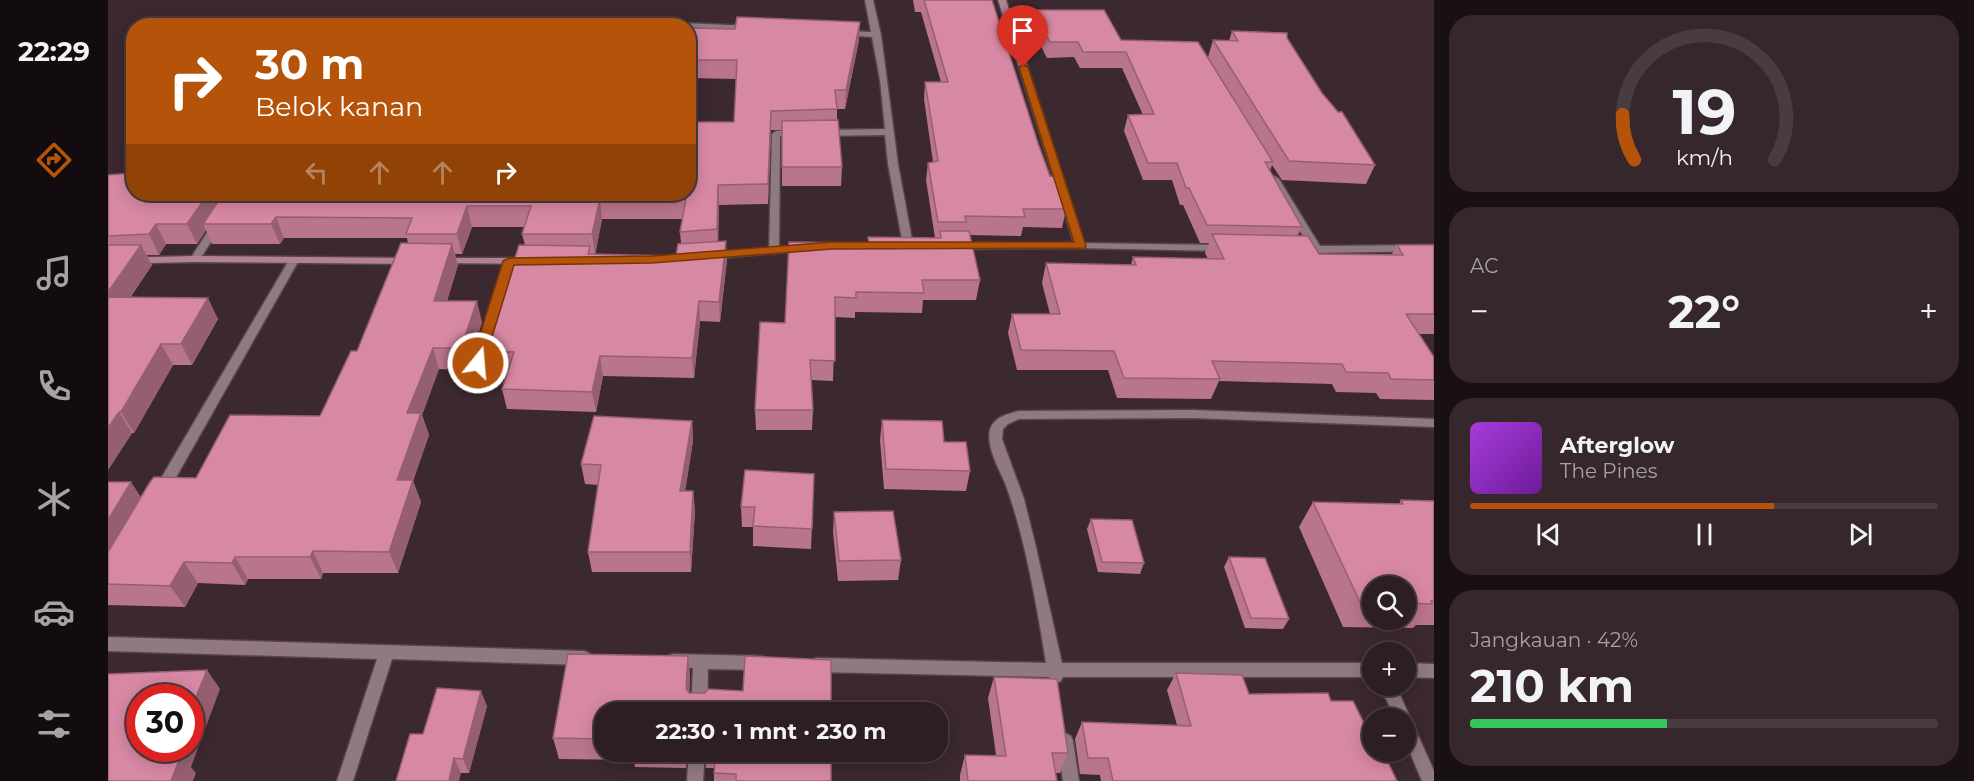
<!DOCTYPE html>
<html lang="id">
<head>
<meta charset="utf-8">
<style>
  :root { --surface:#2d1e23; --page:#35272b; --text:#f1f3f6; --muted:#a7a2a6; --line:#483c41; --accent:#b45309 }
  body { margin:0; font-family:Montserrat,sans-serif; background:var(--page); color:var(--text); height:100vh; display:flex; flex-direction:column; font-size:22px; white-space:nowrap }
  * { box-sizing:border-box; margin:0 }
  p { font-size:20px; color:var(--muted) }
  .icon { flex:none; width:33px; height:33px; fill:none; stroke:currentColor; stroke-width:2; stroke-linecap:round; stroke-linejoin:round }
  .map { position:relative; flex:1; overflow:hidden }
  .sheet { display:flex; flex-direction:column; gap:15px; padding:15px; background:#191013; width:540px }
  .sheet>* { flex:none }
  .top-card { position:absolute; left:18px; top:18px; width:570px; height:183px; border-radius:24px; box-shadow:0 3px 15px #0003,0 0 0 2px var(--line); background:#b45309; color:#fff; overflow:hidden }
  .buttons { position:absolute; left:1254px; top:576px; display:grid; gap:12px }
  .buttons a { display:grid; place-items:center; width:54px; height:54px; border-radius:50%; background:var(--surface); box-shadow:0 3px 15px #0003,0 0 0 2px var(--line); font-size:30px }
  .speed { position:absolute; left:18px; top:684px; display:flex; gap:12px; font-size:30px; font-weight:700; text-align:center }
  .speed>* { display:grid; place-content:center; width:78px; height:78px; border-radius:50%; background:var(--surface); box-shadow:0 3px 15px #0003,0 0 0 2px var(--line); line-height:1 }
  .speed .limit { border:9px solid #d22; background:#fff; color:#111 }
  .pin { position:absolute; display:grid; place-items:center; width:51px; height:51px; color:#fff; margin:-62px -26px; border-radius:50% 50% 50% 0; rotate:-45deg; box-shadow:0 0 6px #0007 }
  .pin .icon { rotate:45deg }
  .me { position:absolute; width:66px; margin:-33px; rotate:17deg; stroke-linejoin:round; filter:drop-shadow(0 0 4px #0008) }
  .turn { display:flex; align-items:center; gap:21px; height:126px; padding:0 30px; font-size:27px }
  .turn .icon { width:78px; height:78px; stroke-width:2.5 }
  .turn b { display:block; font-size:42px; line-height:51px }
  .lanes { display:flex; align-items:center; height:57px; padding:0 30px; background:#0003; justify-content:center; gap:30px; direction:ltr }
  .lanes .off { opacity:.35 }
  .big { font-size:45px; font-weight:700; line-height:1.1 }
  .sheet .tile { flex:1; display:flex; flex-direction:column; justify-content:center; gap:9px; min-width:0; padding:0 21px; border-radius:24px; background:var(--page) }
  .sheet .dial { align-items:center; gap:0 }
  .dial svg { height:156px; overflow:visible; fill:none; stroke:var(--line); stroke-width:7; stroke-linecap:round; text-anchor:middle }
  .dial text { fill:var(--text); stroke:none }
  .song { display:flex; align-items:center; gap:18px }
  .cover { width:72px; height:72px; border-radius:9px; background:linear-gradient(135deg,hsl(280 70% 55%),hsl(280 70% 35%)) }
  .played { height:6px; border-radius:3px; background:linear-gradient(90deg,var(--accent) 65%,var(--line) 65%) }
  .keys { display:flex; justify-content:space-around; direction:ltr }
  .heat { display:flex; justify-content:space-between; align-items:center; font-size:33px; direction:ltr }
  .charge { height:9px; border-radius:4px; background:linear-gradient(90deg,#34c759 42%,var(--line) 0) }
  .trip { position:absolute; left:486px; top:702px; width:354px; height:60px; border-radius:24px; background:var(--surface); box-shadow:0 3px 15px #0003,0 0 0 2px var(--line); font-weight:700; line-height:60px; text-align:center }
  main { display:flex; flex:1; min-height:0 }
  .menu { display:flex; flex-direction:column; width:108px; justify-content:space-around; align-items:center; background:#120c0e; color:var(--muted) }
  .menu .icon { width:42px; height:42px }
  .menu .current { color:var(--accent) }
  .menu b { font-size:27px; color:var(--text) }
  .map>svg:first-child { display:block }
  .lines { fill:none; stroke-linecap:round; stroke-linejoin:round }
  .street-casing { stroke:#55454a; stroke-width:3 }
  .secondary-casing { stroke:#55454a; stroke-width:3 }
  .street { fill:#917980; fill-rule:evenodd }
  .secondary { fill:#b18392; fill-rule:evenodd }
  .wall { fill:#b9758b; fill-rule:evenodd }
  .shaded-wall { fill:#965f71 }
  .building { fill:#d788a2; stroke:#965f71; stroke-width:1.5 }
  .route { fill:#b45309; stroke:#753606; stroke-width:1.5 }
</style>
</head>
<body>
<main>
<nav class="menu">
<b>22:29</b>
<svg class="icon current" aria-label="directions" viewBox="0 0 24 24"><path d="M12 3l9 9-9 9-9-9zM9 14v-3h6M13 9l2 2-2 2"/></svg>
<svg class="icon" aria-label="music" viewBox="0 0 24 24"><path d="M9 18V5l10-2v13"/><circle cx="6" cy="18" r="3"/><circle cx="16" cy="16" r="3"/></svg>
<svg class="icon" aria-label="phone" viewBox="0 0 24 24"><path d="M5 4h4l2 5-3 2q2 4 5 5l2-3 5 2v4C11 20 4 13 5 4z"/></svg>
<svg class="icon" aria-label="climate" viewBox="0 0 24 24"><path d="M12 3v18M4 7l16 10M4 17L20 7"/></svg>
<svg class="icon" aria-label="car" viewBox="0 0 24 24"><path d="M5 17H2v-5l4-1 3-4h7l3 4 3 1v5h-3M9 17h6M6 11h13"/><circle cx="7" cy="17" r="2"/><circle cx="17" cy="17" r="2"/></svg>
<svg class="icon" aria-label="filters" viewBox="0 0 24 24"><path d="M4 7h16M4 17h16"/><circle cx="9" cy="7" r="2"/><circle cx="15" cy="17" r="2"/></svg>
</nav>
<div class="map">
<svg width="1326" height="781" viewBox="0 0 1326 781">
  <rect width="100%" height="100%" fill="#3c282f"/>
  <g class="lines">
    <defs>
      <path id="street" d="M 757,0 L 765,0 L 773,35 L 790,164 L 805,245 L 800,248 L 795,245 L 780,164 L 777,135 L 717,136 L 713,133 L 717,130 L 777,129 L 772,80 L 764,37 L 737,35 L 733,33 L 737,31 L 763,32 Z
        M 554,22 L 642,26 L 646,28 L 642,30 L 580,28 L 580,26 L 554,26 Z
        M 691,130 L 694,131 L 694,135 L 672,136 L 671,251 L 666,254 L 661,251 L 664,134 L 668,131 Z
        M 1166,176 L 1171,179 L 1212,246 L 1326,245 L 1326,251 L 1209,253 L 1189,251 L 1188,249 L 1189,247 L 1201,246 L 1161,179 Z
        M 109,222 L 114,225 L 92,259 L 91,261 L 83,261 L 82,259 L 104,225 Z
        M 972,243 L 1115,245 L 1120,248 L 1115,251 L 968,248 L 967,246 Z
        M 186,257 L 191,260 L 58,495 L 48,495 L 46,491 L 48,487 L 181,260 Z
        M 401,258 L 406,261 L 390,318 L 384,322 L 380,321 L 378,318 L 396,261 Z
        M 376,339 L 382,343 L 369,384 L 367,387 L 359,387 L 357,384 L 370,343 Z
        M 1084,410 L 1326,419 L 1326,427 L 1084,418 L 911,419 L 900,424 L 895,429 L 894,439 L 916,499 L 927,543 L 954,663 L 1264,663 L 1264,677 L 955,677 L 953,681 L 948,683 L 943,681 L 941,677 L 709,672 L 704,670 L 701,665 L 704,660 L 709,658 L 938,663 C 929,607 917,536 897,483 C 891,469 878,447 882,430 C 886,417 899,414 911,411 Z
        M 0,637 L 476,651 L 481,653 L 484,658 L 481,663 L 476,665 L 284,659 L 245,781 L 229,781 L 269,659 L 0,651 Z
        M 565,654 L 653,656 L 658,658 L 661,663 L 658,668 L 653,670 L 600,669 L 599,712 L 583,712 L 585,668 L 560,666 L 557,661 L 560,656 Z
        M 1298,663 L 1326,664 L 1326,678 L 1298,677 Z
        M 1272,686 L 1288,686 L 1326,771 L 1326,781 L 1314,781 L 1298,743 L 1298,718 L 1287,718 Z
        M 957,733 L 963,736 L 965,741 L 971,781 L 955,781 L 949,741 L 951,736 Z
        M 581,752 L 597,752 L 595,781 L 579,781 Z"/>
      <path id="secondary" d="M 890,0 L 898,0 L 977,246 L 976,248 L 848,249 L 843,246 L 848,243 L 966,243 Z
        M 696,245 L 700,246 L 701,248 L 700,250 L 602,259 L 597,256 L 602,253 Z
        M 87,256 L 300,258 L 305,261 L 300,264 L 87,262 L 0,264 L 0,258 Z
        M 332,258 L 420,258 L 425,261 L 420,264 L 328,263 L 327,261 Z"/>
    </defs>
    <use href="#street" class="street-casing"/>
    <use href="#secondary" class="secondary-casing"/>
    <use href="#street" class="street"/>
    <use href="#secondary" class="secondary"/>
  </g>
  <path class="wall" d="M 805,0 L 884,0 L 930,143 L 942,176 L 958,209 L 954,228 L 915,227 L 913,236 L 861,235 L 872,280 L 868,300 L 815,300 L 814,313 L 747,312 L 747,318 L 727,317 L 725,381 L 703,380 L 705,410 L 704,430 L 648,430 L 647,410 L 677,323 L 760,243 L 760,237 L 827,238 L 818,180 L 820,163 L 825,162 L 816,99 L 817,82 L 833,82 L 813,12 L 807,12 Z
    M 925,10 L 1013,40 L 1100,57 L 1105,40 L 1121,41 L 1124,31 L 1179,38 L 1214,93 L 1267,165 L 1258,184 L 1174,180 L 1164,165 L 1162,171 L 1194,227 L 1190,235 L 1211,254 L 1284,254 L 1289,245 L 1326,245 L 1326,334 L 1311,334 L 1326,357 L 1326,400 L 1272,399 L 1268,393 L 1228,392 L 1224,384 L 1111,381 L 1103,399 L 1009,398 L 1000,370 L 909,370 L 900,333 L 904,314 L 942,314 L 934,283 L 938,263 L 1023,265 L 1025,257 L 1100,259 L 1097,253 L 1101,243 L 1092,243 L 1075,205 L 1072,205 L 1064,180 L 1035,180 L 1016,131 L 1020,115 L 1035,115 L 1014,68 L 972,68 L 966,57 L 939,58 L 922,25 Z
    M 580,28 L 751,40 L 737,109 L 729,109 L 729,120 L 734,167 L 733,186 L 674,186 L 674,130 L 663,130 L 660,204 L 611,205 L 610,241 L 619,260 L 612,322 L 592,321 L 586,378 L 495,376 L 488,412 L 399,409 L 394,389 L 400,371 L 375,371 L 370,351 L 393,303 L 417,245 L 414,234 L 417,227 L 364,227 L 354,254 L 347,254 L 350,265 L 339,301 L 374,322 L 359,370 L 331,369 L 314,415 L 321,435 L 305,481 L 313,502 L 290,573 L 215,573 L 213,579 L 140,579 L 137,585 L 90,583 L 77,607 L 0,605 L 0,482 L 33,497 L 88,478 L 212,416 L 249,351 L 300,244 L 299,238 L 176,238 L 172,244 L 104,244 L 98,230 L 89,244 L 58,244 L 51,255 L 39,255 L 44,265 L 22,298 L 110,319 L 84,365 L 65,365 L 26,433 L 24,433 L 0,470 L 0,175 L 24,173 L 26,194 L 580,194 L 626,122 L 628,79 L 580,78 ZM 494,219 L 574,219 L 572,232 L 573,243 L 568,256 L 487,255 Z
    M 774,420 L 836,442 L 862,471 L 858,491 L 776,489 L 772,440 Z
    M 584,421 L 585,441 L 577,491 L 585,491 L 587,511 L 583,572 L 484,572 L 480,552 L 490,485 L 477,484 L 473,464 Z
    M 706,474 L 703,549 L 645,546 L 645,527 L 634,527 L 633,507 Z
    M 1293,500 L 1326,501 L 1326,625 L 1308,625 L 1305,628 L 1235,627 L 1191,527 L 1205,502 L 1291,504 ZM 1264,586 L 1298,586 L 1298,620 L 1264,620 Z
    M 726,512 L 793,560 L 790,580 L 730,581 L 725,532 Z
    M 983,519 L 1036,563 L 1032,574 L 990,572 L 979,529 Z
    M 1121,557 L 1181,619 L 1175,629 L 1137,628 L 1116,567 Z
    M 580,656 L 582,677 L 581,693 L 723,712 L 496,712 L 496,752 L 579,752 L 578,768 L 527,767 L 526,760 L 451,759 L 445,738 Z
    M 1068,673 L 1141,694 L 1223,701 L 1259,729 L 1289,781 L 993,781 L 992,775 L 972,774 L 967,739 L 974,722 L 1069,725 L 1059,690 Z
    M 886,677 L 960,753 L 952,773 L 947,773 L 949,781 L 852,781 L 852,775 L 857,755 L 888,755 L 880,698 Z
    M 379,706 L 361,773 L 353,773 L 315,734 Z
    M 597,752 L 723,752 L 723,781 L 606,781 L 606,768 L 598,768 Z"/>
  <path class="shaded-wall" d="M 752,22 L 751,40 L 737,109 L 738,90 Z
    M 663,111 L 663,130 L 660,204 L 660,184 Z
    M 610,185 L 611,205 L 610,250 L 609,229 Z
    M 100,194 L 123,194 L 95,224 L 98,230 L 89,244 L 79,224 Z
    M 492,199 L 494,219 L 487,255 L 484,234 Z
    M 359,206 L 364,227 L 354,254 L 349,234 Z
    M 168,217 L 176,238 L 172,244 L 163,224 Z
    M 48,224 L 58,244 L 51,255 L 41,234 Z
    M 618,241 L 619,260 L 612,322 L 611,302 Z
    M 344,244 L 350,265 L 332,323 L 326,301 Z
    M 33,245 L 44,265 L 8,318 L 0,303 L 0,292 Z
    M 100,298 L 110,319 L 84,365 L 73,344 Z
    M 369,301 L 374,322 L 359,370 L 353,348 Z
    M 591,301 L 592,321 L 586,378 L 584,358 Z
    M 53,344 L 65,365 L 26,433 L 13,412 Z
    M 325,348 L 331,369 L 314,415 L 321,435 L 305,481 L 313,502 L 290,573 L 281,552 L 299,413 Z
    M 492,356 L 495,376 L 488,412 L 484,392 Z
    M 11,412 L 24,433 L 0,470 L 0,428 Z
    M 584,421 L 585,441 L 574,511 L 572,491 Z
    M 23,482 L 37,503 L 0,567 L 0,520 Z
    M 585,491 L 587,511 L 583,572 L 582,552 Z
    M 205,551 L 215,573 L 213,579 L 202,557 Z
    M 127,557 L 140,579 L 137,585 L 124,563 Z
    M 76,562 L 90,583 L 77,607 L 62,586 Z
    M 580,656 L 582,677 L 581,709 L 578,688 Z
    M 99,670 L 112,689 L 83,767 L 88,773 L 85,781 L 63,781 L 66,755 L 68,748 L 82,748 L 82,712 Z
    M 373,691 L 379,706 L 361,773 L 355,759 Z
    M 576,752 L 579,752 L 578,768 Z
    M 346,758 L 353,773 L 351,781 L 341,781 Z"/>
  <path class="building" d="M 816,0 L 884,0 L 930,143 L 942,176 L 947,177 L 958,209 L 915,209 L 917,217 L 857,216 L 858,222 L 830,222 L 820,163 L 830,161 L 817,82 L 840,82 Z
    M 925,10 L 996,10 L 1013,40 L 1090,42 L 1165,162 L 1157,162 L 1194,227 L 1099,225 L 1081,188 L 1078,188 L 1069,163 L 1040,163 L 1020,115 L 1046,114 L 1018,52 L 975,52 L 970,42 L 942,42 Z
    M 629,17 L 752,22 L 738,90 L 727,90 L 729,109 L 663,111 L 660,184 L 610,185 L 609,229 L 572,232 L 578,199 L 492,199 L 484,234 L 414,234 L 423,206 L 359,206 L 349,234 L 298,234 L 304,218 L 168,217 L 163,224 L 95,224 L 115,194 L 580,194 L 580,122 L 626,122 L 629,60 L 580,60 L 580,28 L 627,29 Z
    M 1124,31 L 1179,33 L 1179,38 L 1214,93 L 1230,112 L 1234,112 L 1267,165 L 1181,161 L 1105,40 L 1130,41 Z
    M 730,120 L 734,167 L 674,167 L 674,121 Z
    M 26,172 L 26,194 L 100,194 L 79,224 L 48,224 L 41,234 L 0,236 L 0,175 L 24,173 Z
    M 832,231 L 861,231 L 872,280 L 814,280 L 816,293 L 748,292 L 748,298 L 727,297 L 727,361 L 702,360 L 705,410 L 647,410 L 652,322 L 677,323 L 681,242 L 761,243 L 760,237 L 833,238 Z
    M 1104,234 L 1200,236 L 1211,254 L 1295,255 L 1289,245 L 1326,245 L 1326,314 L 1298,314 L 1326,357 L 1326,380 L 1283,379 L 1280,373 L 1238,372 L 1234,364 L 1104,361 L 1112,379 L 1016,378 L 1006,351 L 913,350 L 904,314 L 952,314 L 938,263 L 1028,265 L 1025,257 L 1116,259 Z
    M 618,241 L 611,302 L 591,301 L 584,358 L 492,356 L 484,392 L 394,389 L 406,352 L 370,351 L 385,303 L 393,303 L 411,245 L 482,246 L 480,254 L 568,256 L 570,244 Z
    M 293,243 L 344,244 L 326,301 L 369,301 L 353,348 L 325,348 L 299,413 L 313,413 L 289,480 L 305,480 L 281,552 L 205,551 L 202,557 L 127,557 L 124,563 L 76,562 L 62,586 L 0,584 L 0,552 L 42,482 L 46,477 L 88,478 L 122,415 L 212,416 L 243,351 L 249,351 Z
    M 0,245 L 33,245 L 0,292 Z
    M 0,297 L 100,298 L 73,344 L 53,344 L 13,412 L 11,412 L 0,428 Z
    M 486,416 L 584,421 L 572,491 L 585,491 L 582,552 L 480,552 L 493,465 L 473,464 Z
    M 774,420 L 834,421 L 836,442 L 858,442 L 862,471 L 778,469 Z
    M 637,470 L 706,474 L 704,529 L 645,526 L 647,507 L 633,507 Z
    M 0,482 L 23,482 L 0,520 Z
    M 1293,500 L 1326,501 L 1326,601 L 1323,601 L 1324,604 L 1298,603 L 1298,586 L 1264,586 L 1264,603 L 1252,602 L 1205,502 L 1295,504 Z
    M 785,511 L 793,560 L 731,561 L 726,512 Z
    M 983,519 L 1024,520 L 1036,563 L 994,562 Z
    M 1121,557 L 1157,558 L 1181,619 L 1143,618 Z
    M 460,654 L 580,656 L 578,688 L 581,693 L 597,693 L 600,689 L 635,691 L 637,656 L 723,660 L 723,712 L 496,712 L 496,739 L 445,738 Z
    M 99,670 L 82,712 L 82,698 L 32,698 L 32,748 L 68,748 L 66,755 L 73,755 L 63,781 L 0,781 L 0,674 Z
    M 1068,673 L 1134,675 L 1141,694 L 1220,693 L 1223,701 L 1245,701 L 1259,729 L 1264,730 L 1264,752 L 1275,752 L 1289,781 L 1005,781 L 1000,758 L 980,758 L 974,722 L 1083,726 Z
    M 886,677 L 949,679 L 960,753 L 944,753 L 949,781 L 860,781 L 857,755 L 898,756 Z
    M 329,688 L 373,691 L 355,759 L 346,758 L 341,781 L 288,781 L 302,734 L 315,734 Z
    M 608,752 L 723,752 L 723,781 L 628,781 L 628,774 L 606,773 Z"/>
  <path class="route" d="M 915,64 L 920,67 L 978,246 L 977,248 L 724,249 L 544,263 L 406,265 L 376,363 L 370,368 L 363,363 L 395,261 L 401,258 L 544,256 L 724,242 L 966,242 L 911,67 Z"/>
</svg>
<div class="buttons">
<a><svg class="icon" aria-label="search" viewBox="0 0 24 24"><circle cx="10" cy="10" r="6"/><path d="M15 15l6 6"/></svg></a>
<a>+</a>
<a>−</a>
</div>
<div class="speed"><div class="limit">30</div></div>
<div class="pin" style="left:915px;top:67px;background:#d93025"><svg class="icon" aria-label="arrive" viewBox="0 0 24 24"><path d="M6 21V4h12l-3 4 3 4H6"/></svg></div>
<svg class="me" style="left:370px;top:363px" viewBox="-20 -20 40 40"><circle r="17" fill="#b45309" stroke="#fff" stroke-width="3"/><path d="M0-11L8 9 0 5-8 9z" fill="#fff"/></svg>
<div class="trip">22:30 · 1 mnt · 230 m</div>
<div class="top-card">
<div class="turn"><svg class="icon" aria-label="right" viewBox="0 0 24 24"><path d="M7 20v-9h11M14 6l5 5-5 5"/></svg><div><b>30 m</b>Belok kanan</div></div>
<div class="lanes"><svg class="icon off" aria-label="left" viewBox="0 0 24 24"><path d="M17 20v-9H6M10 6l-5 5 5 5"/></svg><svg class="icon off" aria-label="ahead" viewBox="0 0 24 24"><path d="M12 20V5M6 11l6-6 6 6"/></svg><svg class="icon off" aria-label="ahead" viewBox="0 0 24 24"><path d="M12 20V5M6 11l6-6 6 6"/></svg><svg class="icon" aria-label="right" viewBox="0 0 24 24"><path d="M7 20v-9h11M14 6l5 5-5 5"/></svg></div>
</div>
</div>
<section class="sheet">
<div class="tile dial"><svg viewBox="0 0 100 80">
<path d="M14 69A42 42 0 1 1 86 69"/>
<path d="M14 69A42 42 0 0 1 8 46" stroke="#b45309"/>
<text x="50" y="56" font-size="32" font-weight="700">19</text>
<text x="50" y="72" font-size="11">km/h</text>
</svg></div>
<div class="tile"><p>AC</p>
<div class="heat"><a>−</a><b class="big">22°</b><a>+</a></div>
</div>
<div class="tile">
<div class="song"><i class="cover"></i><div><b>Afterglow</b><p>The Pines</p></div></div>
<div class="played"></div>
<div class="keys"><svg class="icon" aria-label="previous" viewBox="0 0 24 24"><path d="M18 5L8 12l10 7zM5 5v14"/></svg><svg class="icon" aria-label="pause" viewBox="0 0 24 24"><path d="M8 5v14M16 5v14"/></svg><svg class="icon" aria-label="next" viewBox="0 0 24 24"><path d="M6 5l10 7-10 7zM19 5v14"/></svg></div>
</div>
<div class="tile"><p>Jangkauan · 42%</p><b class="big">210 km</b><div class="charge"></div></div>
</section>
</main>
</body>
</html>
